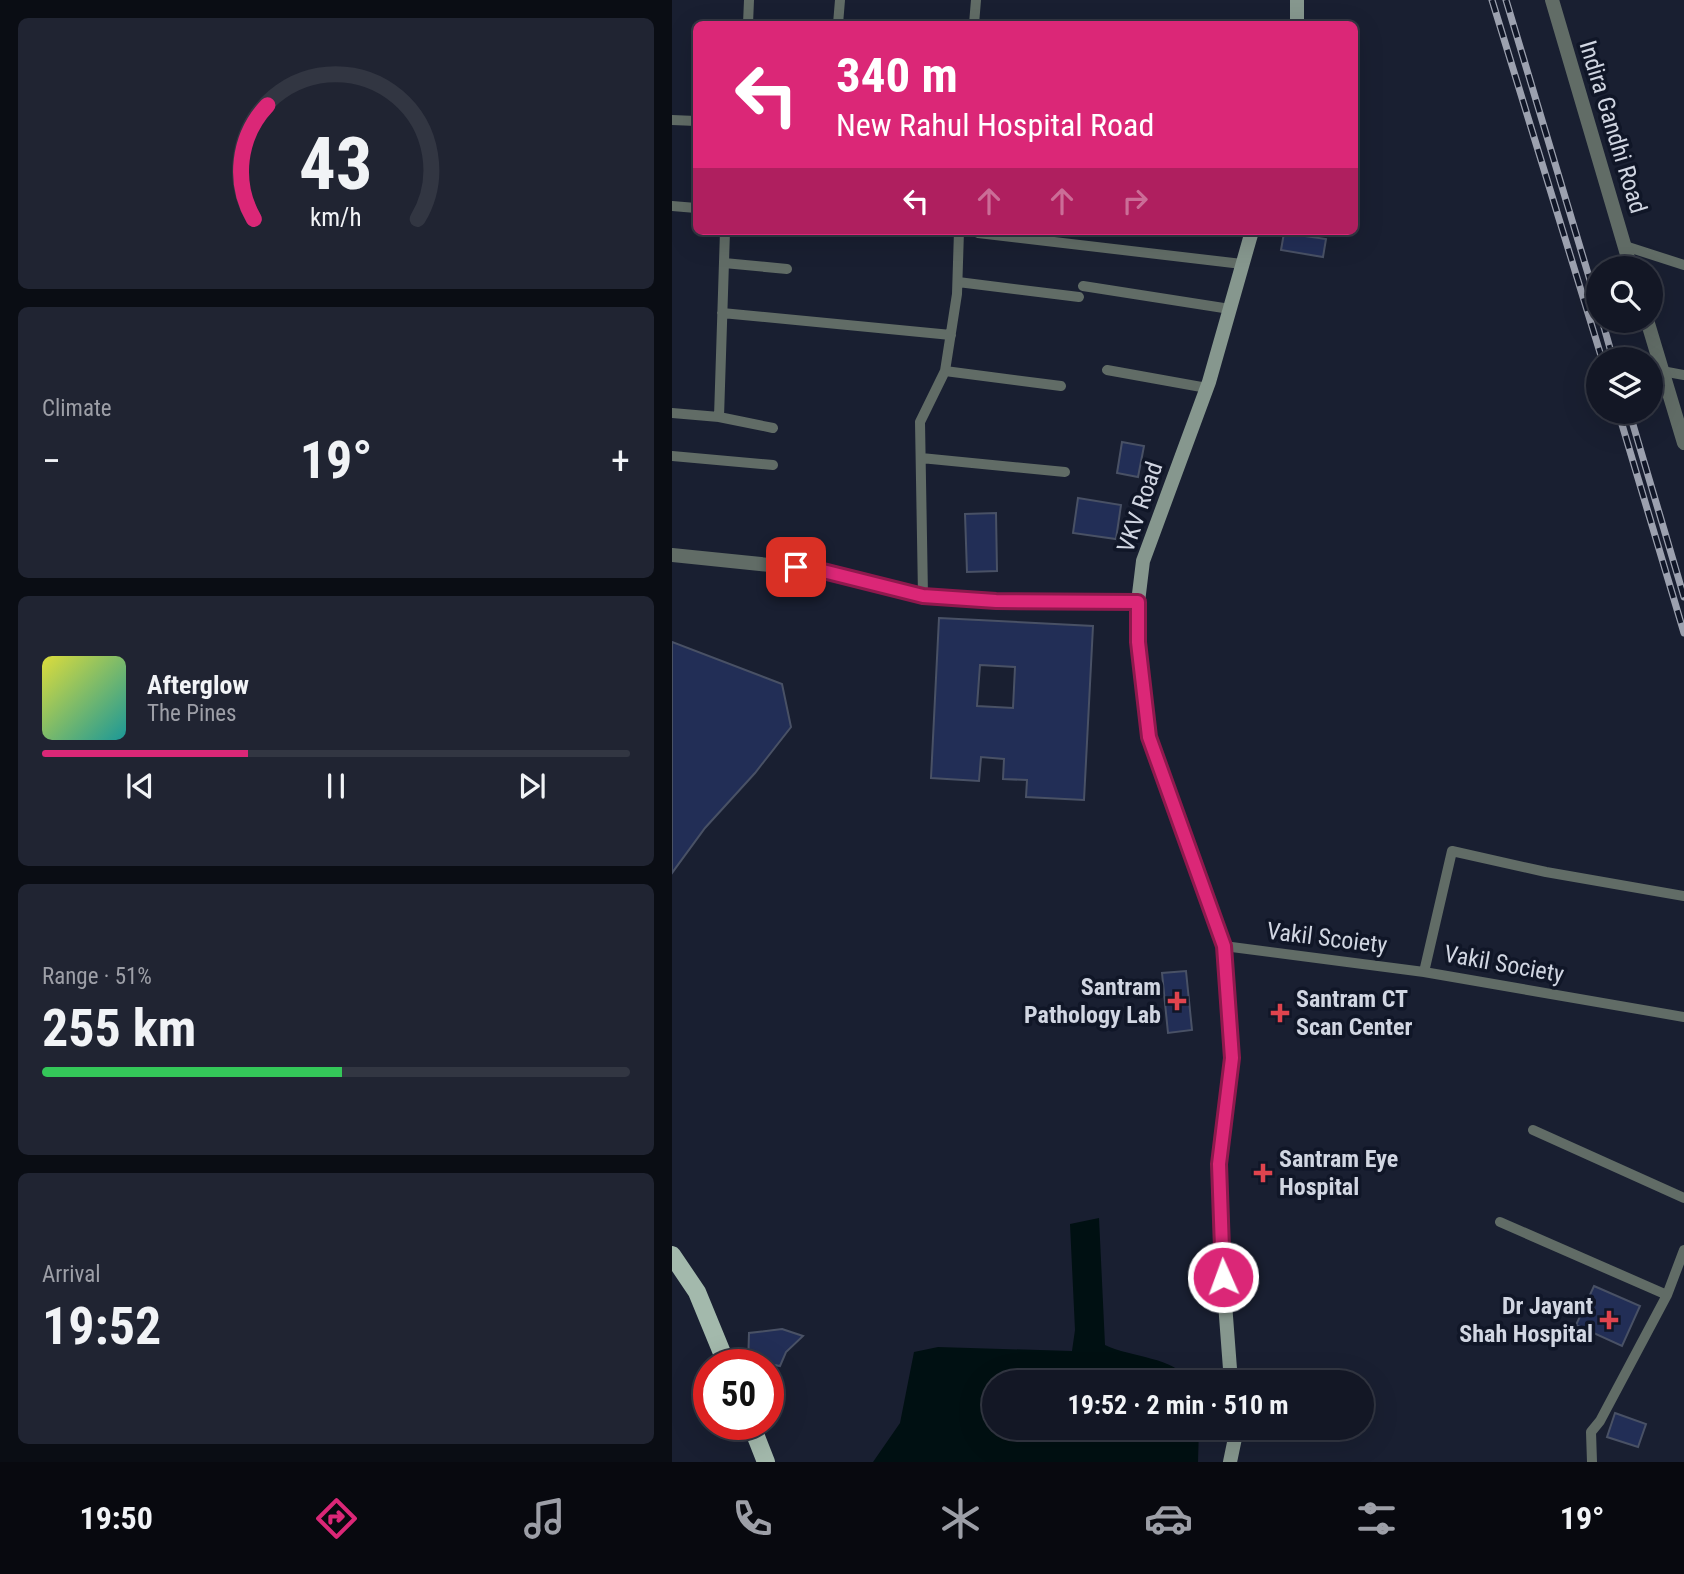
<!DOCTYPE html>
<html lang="en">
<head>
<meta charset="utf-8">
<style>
  :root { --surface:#131725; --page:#202432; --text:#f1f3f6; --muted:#9d9fa7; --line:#323642; --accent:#db2777 }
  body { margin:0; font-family:"Roboto Condensed",sans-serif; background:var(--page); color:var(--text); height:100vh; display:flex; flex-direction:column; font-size:26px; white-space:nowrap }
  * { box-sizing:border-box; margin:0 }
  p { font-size:23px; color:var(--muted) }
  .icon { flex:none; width:38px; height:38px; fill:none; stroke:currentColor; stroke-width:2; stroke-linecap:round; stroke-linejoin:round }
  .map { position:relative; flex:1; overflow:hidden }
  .side { display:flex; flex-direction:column; gap:18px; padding:18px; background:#0a0d14; width:672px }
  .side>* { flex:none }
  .hud { position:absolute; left:21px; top:21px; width:665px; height:214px; border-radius:10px; box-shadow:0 7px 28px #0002,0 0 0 2px var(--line); background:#db2777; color:#fff; overflow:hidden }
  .buttons { position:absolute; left:914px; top:256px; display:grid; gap:14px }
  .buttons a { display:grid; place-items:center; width:77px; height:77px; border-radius:50%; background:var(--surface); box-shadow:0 7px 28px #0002,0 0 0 2px var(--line); font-size:35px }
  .speed { position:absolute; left:21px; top:1349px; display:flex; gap:14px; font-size:35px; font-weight:700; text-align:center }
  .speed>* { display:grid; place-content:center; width:91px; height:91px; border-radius:50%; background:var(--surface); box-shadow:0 7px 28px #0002,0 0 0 2px var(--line); line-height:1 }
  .speed .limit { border:10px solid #d22; background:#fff; color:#111 }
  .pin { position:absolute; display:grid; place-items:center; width:60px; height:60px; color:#fff; margin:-30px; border-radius:14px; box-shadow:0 4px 10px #0006 }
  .me { position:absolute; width:77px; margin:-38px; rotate:358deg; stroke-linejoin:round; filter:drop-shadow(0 0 5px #0008) }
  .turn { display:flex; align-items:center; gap:24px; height:147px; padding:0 28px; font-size:32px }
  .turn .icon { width:91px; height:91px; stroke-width:2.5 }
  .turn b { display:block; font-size:49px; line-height:60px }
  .lanes { display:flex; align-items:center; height:66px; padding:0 28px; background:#0003; justify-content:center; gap:35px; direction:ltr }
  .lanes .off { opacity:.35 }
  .big { font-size:52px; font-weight:700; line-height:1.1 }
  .side .card { flex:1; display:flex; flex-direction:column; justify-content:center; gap:10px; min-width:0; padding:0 24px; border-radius:10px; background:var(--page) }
  .side .dial { align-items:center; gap:0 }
  .dial svg { height:182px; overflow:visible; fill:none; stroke:var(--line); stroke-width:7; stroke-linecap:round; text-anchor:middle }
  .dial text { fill:var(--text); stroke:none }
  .song { display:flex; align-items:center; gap:21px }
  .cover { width:84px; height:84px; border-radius:10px; background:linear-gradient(135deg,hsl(60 70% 55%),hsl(180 70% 35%)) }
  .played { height:7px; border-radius:4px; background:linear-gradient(90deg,var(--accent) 35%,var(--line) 35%) }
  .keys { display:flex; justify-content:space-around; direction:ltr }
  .heat { display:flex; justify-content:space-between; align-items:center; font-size:38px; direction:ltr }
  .charge { height:10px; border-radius:5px; background:linear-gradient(90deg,#34c759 51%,var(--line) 0) }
  .trip { position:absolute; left:310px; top:1370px; width:392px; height:70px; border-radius:35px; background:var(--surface); box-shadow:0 7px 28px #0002,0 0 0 2px var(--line); font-weight:700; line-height:70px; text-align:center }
  .tab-bar { display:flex; height:112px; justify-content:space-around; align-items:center; background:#08090f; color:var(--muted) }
  .tab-bar .icon { width:49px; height:49px }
  .tab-bar .active { color:var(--accent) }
  .tab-bar b { font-size:32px; color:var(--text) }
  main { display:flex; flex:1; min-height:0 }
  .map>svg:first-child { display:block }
  .water { fill:#001012 }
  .building { fill:#222e56; stroke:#495165; stroke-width:2; fill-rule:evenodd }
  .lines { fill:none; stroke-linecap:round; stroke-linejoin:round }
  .minor { stroke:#616c66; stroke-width:10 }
  .tertiary { stroke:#616c66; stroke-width:14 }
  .secondary { stroke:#86978e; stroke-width:14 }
  .primary { stroke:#a3b9ac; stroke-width:18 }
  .rail-casing { stroke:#9ca1af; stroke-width:7 }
  .rail { stroke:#101627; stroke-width:4.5; stroke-dasharray:13; stroke-linecap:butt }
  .route-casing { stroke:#8e194d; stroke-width:18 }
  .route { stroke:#db2777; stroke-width:12 }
  .health-dot { fill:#e0444e; stroke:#101627; stroke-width:2.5 }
  .labels { text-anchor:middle; stroke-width:7; stroke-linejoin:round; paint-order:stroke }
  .street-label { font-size:24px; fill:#d1d6e2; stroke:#101627 }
  .poi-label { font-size:24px; font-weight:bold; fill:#d1d6e2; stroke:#101627; text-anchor:end }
</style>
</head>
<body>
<main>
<section class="side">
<div class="card dial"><svg viewBox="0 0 100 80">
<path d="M14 69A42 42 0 1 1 86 69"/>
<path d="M14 69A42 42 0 0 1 20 19" stroke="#db2777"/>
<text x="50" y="56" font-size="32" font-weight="700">43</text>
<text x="50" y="72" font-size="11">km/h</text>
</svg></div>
<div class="card"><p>Climate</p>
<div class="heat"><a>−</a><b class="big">19°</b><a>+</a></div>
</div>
<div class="card">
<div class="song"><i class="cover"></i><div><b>Afterglow</b><p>The Pines</p></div></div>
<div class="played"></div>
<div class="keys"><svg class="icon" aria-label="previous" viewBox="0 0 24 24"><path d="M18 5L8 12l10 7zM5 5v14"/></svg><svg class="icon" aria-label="pause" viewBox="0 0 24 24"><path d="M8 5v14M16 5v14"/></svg><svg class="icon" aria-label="next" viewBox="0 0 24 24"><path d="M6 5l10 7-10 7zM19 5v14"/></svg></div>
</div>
<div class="card"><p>Range · 51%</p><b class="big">255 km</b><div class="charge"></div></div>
<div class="card"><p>Arrival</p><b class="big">19:52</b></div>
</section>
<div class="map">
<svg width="1012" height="1462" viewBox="0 0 1012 1462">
  <rect width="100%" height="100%" fill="#191f31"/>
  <path class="water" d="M 427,1218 L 433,1345 C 459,1358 502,1356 518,1382 L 322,1382 L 322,1428 L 527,1428 L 526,1462 L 201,1462 L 228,1423 L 242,1352 L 266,1347 L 400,1351 L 403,1330 L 398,1224 Z"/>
  <path class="building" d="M 612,233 L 654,239 L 651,257 L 609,250 Z
    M 450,442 L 472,446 L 466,477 L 445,473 Z
    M 406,498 L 449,505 L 444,539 L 401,533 Z
    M 324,513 L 325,571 L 295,572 L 293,514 Z
    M 267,618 L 421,626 L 412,800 L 354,797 L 355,780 L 331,779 L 332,759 L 309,757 L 307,781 L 259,778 ZM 308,665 L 343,667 L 341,708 L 305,706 Z
    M 0,642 L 110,684 L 119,727 L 83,773 L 33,828 L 0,873 Z
    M 514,971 L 520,1030 L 496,1033 L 490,973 Z
    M 922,1286 L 968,1306 L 950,1346 L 904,1325 Z
    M 110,1329 L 131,1336 L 114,1352 L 108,1366 L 92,1363 L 76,1365 L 77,1333 Z
    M 943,1413 L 974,1424 L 966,1447 L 935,1437 Z"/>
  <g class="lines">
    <path class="minor" d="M 76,24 L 77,0
      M 166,24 L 168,0
      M 302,24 L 304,0
      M 0,120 L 24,121
      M 0,206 L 24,208
      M 306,233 L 570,264
      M 953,246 L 1012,265
      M 52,263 L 115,269
      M 286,282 L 407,297
      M 411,286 L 558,309
      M 50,313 L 279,335
      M 435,370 L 535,388
      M 273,371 L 389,386
      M 990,371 L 1012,375
      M 0,413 L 47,417 L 101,428
      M 47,417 L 53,231
      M 0,456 L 101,465
      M 249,458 L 393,472
      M 251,595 L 248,422 L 273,371 L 285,294 L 287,231
      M 1012,896 L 874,872 L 780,851 L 752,972 L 1012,1017
      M 552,946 L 752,972
      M 861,1130 L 1012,1198
      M 828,1222 L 995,1295 L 1012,1250
      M 920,1462 L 919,1432 L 928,1421 L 995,1295"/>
    <path class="tertiary" d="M 880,0 L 959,268
      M 975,320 L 1012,443
      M 0,555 L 147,570 L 251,595 L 324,601 L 466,602"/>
    <path class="secondary" d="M 625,0 L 625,24
      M 559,1382 L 551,1277 L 547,1164 L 560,1058 L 552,946 L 477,737 L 466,642 L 466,602 L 471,561 L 537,382 L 580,231
      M 558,1462 L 563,1438 L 562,1428"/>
    <path class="primary" d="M 0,1255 L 25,1292 L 55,1365
      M 79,1424 L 94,1462"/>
    <defs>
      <path id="rail" d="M 820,0 L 930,359
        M 834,0 L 926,307
        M 930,320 L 941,359
        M 946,411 L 1012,633
        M 957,411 L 1012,597"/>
    </defs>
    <use href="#rail" class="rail-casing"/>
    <use href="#rail" class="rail"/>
  </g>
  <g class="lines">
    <defs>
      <path id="route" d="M 124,567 L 147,570 L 251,596 L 324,601 L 466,602 L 466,642 L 477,737 L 552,946 L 560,1058 L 547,1164 L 551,1277"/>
    </defs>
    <use href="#route" class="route-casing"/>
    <use href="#route" class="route"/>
  </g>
  <g class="health-dot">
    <path d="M501.5 990.5h7v7h7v7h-7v7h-7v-7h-7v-7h7z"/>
    <path d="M604.5 1002.5h7v7h7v7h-7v7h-7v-7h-7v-7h7z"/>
    <path d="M587.5 1162.5h7v7h7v7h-7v7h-7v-7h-7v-7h7z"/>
    <path d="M933.5 1309.5h7v7h7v7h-7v7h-7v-7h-7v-7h7z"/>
  </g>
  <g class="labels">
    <g class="street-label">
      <text transform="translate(941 127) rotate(73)" y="8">Indira Gandhi Road</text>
      <text transform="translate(468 507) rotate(-71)" y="8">VKV Road</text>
      <text transform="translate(655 938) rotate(7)" y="8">Vakil Scoiety</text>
      <text transform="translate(832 964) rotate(10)" y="8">Vakil Society</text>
    </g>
    <g class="poi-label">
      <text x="489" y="995">Santram<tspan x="489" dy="28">Pathology Lab</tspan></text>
      <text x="624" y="1007" text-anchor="start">Santram CT<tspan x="624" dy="28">Scan Center</tspan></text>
      <text x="607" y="1167" text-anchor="start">Santram Eye<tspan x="607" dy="28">Hospital</tspan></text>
      <text x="921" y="1314">Dr Jayant<tspan x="921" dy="28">Shah Hospital</tspan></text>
    </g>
  </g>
</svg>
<div class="buttons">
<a><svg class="icon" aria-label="search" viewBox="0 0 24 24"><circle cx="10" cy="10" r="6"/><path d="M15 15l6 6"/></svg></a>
<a><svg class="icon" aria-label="layers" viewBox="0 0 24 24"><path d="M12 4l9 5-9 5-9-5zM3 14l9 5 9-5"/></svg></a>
</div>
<div class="speed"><div class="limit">50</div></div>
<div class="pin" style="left:124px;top:567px;background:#d93025"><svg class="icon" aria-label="arrive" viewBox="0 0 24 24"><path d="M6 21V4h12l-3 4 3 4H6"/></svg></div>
<svg class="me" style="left:551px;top:1277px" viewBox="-20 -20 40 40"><circle r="17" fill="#db2777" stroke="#fff" stroke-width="3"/><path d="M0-11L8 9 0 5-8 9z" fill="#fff"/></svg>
<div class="trip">19:52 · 2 min · 510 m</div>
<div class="hud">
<div class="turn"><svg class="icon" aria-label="left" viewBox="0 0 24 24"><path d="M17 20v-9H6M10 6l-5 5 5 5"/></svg><div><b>340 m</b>New Rahul Hospital Road</div></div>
<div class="lanes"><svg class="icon" aria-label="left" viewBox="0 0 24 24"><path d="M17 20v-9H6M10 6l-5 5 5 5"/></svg><svg class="icon off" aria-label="ahead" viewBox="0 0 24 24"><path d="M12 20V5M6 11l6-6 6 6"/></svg><svg class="icon off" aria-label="ahead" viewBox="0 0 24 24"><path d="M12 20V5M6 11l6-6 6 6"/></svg><svg class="icon off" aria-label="right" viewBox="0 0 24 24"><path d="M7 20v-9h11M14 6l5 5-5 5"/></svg></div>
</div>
</div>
</main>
<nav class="tab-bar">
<b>19:50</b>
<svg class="icon active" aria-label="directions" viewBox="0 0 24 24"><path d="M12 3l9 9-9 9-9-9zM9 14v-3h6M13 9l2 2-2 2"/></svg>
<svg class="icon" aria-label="music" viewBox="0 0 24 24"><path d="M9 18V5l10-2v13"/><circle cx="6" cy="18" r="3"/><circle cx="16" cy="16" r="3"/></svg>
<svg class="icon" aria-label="phone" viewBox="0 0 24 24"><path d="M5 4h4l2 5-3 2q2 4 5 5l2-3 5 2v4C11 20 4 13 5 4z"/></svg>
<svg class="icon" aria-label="climate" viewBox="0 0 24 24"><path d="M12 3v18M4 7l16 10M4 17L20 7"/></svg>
<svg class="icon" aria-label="car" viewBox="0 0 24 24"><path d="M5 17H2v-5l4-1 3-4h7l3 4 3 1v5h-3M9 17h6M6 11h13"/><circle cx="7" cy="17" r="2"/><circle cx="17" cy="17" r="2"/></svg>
<svg class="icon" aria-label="filters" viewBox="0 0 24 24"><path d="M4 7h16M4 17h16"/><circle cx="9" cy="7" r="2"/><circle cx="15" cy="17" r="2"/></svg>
<b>19°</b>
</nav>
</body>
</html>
